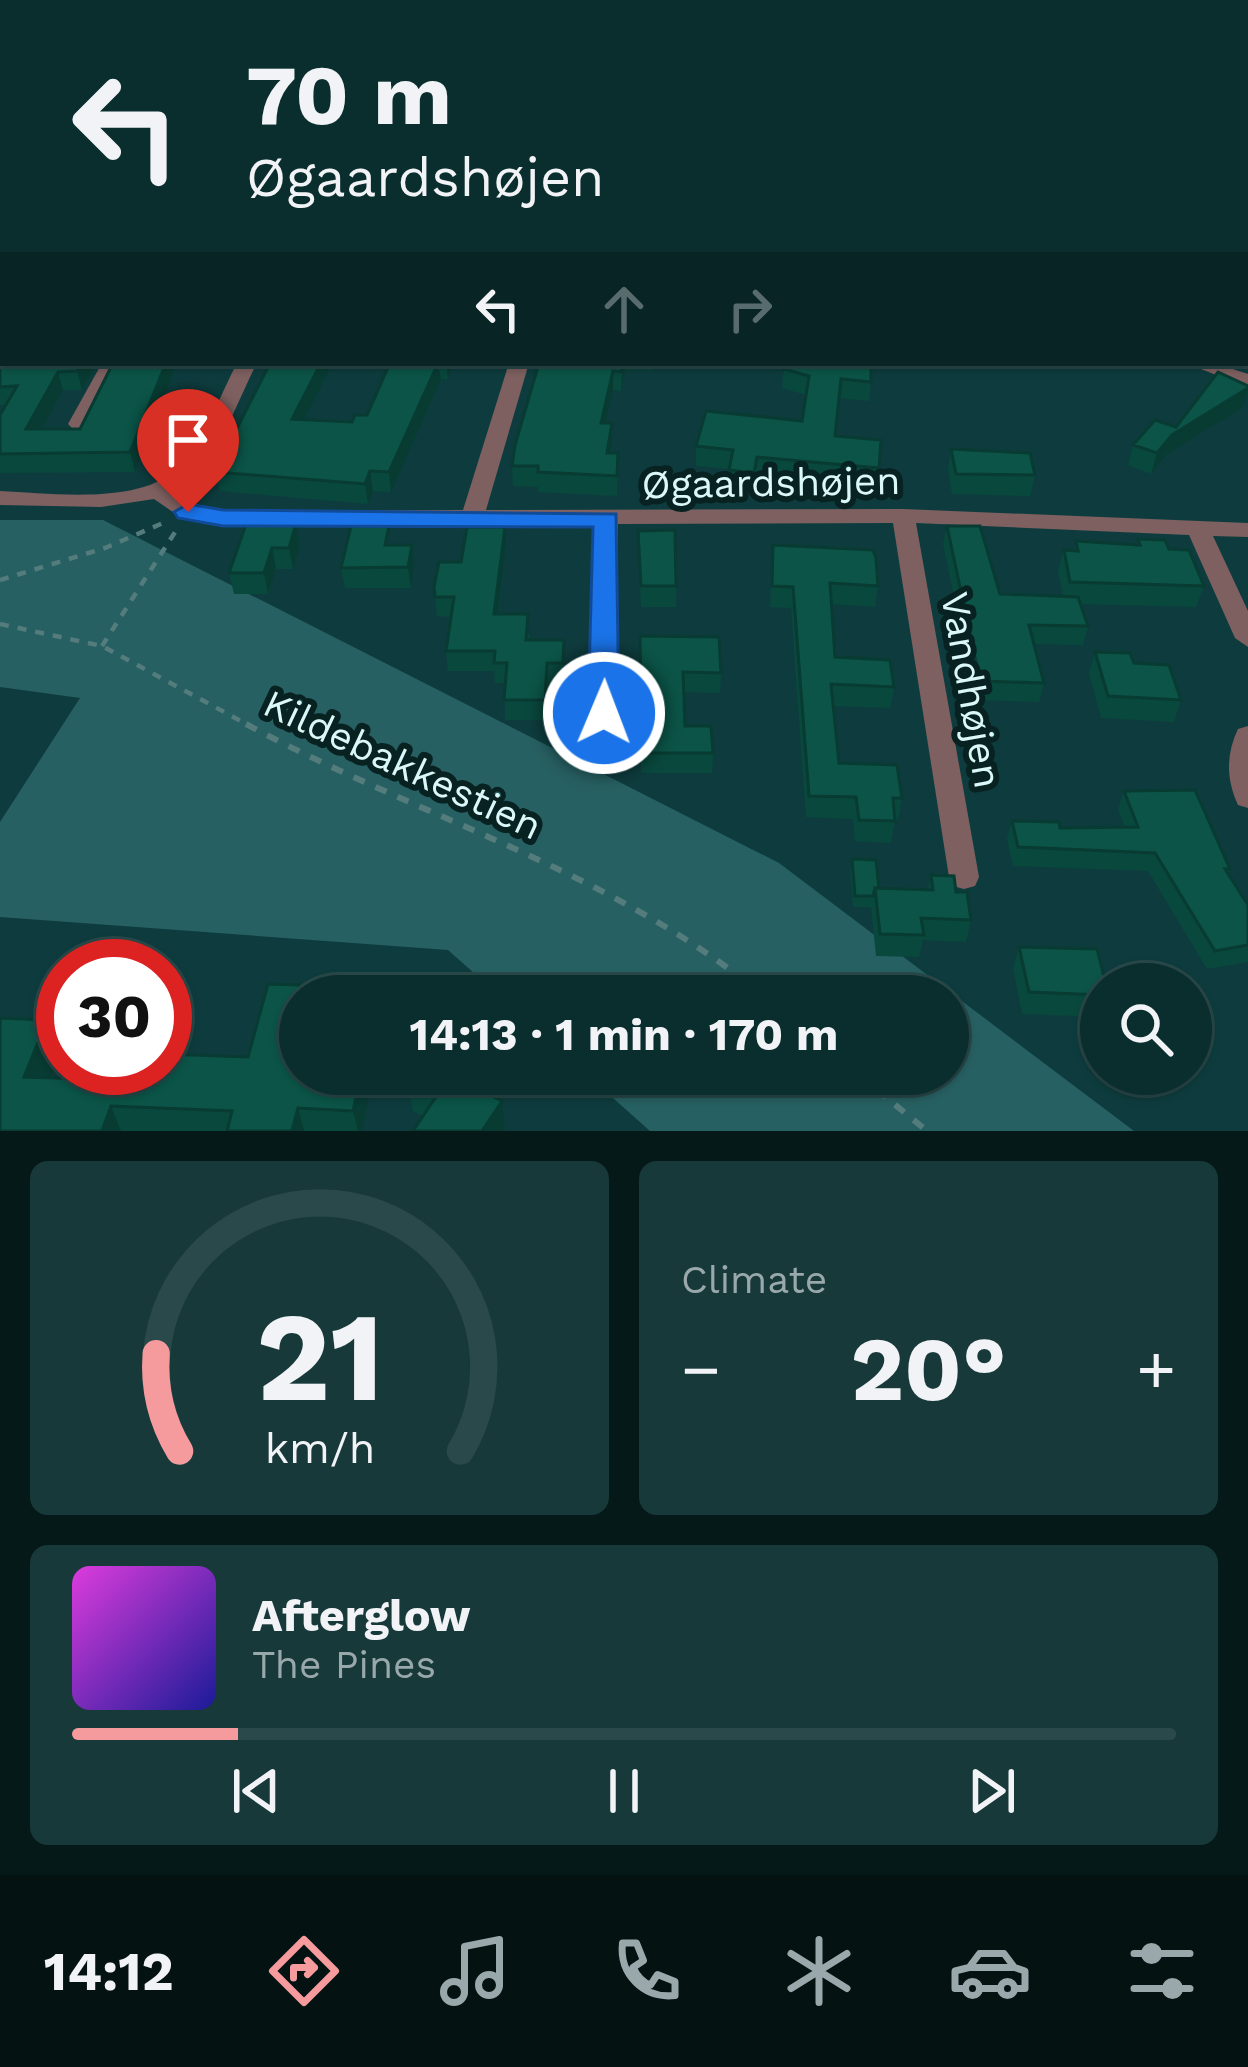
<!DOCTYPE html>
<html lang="en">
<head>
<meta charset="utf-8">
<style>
  :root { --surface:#0a2d2e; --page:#18393a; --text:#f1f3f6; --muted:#99a8aa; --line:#2a494a; --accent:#f59b9e }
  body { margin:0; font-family:"Work Sans",sans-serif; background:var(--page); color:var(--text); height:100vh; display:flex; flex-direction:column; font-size:45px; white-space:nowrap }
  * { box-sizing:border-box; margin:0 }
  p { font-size:39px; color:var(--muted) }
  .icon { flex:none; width:66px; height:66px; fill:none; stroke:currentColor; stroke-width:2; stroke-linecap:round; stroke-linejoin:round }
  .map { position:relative; height:1131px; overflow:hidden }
  .drawer { display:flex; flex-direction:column; gap:30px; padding:30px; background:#061919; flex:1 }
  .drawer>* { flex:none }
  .top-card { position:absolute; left:0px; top:0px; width:1248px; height:366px; box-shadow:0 3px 9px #0004,0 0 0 3px var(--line); background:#0a2d2e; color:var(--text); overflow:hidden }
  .fabs { position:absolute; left:1080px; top:963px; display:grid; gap:24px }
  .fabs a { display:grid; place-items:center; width:132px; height:132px; border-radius:50%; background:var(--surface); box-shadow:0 3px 9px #0004,0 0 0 3px var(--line); font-size:60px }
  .speed { position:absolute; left:36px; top:939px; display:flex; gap:24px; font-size:60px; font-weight:700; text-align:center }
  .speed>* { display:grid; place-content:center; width:156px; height:156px; border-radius:50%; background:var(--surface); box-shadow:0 3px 9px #0004,0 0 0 3px var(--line); line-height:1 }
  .speed .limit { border:18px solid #d22; background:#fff; color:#111 }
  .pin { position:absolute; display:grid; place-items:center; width:102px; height:102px; color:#fff; margin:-123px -51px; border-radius:50% 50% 50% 0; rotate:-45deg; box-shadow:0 0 12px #0007 }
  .pin .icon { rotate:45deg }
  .me { position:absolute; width:132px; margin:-66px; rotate:1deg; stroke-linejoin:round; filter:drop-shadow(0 0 9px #0008) }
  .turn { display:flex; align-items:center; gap:42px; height:252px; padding:0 48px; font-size:54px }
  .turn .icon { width:156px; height:156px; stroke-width:2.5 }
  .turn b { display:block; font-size:84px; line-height:102px }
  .lanes { display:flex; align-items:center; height:114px; padding:0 48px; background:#0003; justify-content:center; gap:60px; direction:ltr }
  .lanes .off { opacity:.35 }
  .big { font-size:90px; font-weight:700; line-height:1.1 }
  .drawer .tile { flex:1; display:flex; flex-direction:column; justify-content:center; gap:18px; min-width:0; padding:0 42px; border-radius:18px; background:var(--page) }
  .drawer .dial { align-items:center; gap:0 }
  .dial svg { height:312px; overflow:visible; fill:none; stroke:var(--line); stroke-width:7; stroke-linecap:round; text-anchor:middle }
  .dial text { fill:var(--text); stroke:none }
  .song { display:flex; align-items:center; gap:36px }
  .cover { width:144px; height:144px; border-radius:18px; background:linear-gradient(135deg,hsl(300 70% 55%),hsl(240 70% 35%)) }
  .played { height:12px; border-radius:6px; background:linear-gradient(90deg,var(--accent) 15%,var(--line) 15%) }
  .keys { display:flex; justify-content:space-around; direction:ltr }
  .heat { display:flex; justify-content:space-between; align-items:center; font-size:66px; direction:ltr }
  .drawer .tiles { flex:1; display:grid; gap:30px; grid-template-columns:1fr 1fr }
  .tile:last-child { grid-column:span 2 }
  .trip { position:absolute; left:279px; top:975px; width:690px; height:120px; border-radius:60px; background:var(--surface); box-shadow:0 3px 9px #0004,0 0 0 3px var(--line); font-weight:700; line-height:120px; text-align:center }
  .tabs { display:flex; height:192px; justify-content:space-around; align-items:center; background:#041212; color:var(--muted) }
  .tabs .icon { width:84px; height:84px }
  .tabs .on { color:var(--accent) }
  .tabs b { font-size:54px; color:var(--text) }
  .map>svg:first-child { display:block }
  .green { fill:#276062 }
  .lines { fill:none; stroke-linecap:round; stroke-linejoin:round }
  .path-far1 { stroke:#547c7d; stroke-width:4.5; stroke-dasharray:9 9; stroke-linecap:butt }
  .path { stroke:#547c7d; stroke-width:6; stroke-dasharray:12 12; stroke-linecap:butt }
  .minor { fill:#7e6060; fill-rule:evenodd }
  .wall { fill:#09483d }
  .shaded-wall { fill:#083b32 }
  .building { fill:#0b5447; stroke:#083b32; stroke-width:3 }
  .route { fill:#1a73e8; stroke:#114b97; stroke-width:3 }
  .labels { text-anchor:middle; stroke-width:12; stroke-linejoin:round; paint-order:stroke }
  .street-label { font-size:39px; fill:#dbf8f8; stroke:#082121 }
</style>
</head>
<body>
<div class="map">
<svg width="1248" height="1131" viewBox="0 0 1248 1131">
  <rect width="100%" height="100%" fill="#0e3c3e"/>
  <path class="green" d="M 0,520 L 103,520 L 779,863 L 1134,1131 L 650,1131 L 586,1074 L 948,1074 L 948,996 L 500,996 L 448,950 L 0,917 L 0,822 L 80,698 L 0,687 Z"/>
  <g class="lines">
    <path class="path-far1" d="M 0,580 L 105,548 L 163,523
      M 0,624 L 102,646 L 252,727
      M 102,646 L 177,529"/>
    <path class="path" d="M 246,724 C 418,817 611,870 764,996
      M 858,1074 L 927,1131"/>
    <path class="minor" d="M 717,0 L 729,0 L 729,3 L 717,3 Z
      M 1245,258 L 1248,258 L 1248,268 L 1245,268 Z
      M 102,363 L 122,363 L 86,428 L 72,428 L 68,424 Z
      M 237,363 L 257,363 C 237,401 213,474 174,492 L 195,506 L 223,511 L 463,510 L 509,363 L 529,363 L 486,510 L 903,509 L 1248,523 L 1248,537 L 1213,536 L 1248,611 L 1248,647 L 1235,638 L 1189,535 L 916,523 L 979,877 L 975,886 L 964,889 L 953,886 L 949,877 L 893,523 L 618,524 L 618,713 L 614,720 L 594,720 L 590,713 L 594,524 L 223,525 L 180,517 L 154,499 L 101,507 L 0,505 L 0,491 C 51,493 147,507 182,463 C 206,435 220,396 237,363 Z
      M 1185,363 L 1214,363 L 1248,374 L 1248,387 Z
      M 1248,726 L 1248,808 L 1238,805 C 1226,779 1226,754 1238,729 Z"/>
  </g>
  <path class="wall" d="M 0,0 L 407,0 L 406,3 L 3,3 L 3,336 L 0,336 Z
    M 1022,0 L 1248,0 L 1248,151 L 1245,148 L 1245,3 L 1025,3 Z
    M 1245,189 L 1248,191 L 1248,252 L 1245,252 Z
    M 1245,272 L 1248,276 L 1248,326 L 1245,326 Z
    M 0,345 L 97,363 L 82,390 L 63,390 L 42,429 L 80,429 L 175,368 L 135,472 L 0,473 L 0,415 L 6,405 L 0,405 Z
    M 270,363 L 328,363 L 329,371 L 304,421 L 352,422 L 367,415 L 390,363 L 453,363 L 448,379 L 441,379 L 391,492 L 373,491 L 368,504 L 220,491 L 215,472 Z
    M 539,363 L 654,363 L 653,370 L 625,370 L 621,391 L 613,390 L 605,423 L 612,443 L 611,453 L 618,453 L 617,496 L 538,492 L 538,487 L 513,486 L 512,466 Z
    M 784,363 L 871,382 L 869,401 L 839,398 L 835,436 L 879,468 L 876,489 L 756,477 L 753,493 L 728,490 L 729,469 L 696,466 L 696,446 L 802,421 L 806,395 L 782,388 Z
    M 1244,406 L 1166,455 L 1151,474 L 1128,465 L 1133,445 Z
    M 951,449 L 1035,475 L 1030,496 L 952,494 L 948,469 Z
    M 296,524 L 300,545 L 293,569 L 276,569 L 268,594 L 234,594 L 229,573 Z
    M 947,526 L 1000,594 L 1063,596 L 1058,570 L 1064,550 L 1074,550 L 1076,541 L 1136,545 L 1138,539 L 1169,549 L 1204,586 L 1196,607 L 1080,604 L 1088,626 L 1083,645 L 1034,644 L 1044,683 L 1039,702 L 976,700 L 943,544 Z
    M 638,531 L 676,586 L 676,607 L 641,607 Z
    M 392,545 L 412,545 L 414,566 L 411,588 L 345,588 L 341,568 Z
    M 773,545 L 878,586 L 875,607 L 831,604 L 835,657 L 894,687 L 890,708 L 833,706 L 839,763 L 902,798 L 898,820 L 895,820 L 891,843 L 855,841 L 853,819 L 806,817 L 791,608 L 770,607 Z
    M 506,546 L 498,614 L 529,634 L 529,640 L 564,640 L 563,683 L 548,683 L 546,720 L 505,720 L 505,683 L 495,683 L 494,671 L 448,671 L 446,651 L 451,617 L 437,616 L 434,587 L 461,562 Z
    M 640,636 L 721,673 L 720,693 L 683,692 L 685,726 L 713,753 L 712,773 L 641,773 L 641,752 L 573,751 L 572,731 L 641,710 Z
    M 1095,652 L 1134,663 L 1181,700 L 1174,722 L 1101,718 L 1089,673 Z
    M 1124,791 L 1230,869 L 1228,875 L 1248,905 L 1248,962 L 1207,969 L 1148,871 L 1013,866 L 1007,839 L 1012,821 L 1060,828 L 1125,827 L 1118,809 Z
    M 852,859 L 879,888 L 928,890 L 931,875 L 956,892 L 971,920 L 966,942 L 923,940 L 919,957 L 876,956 L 871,907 L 853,907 L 850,870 Z
    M 1019,947 L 1101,984 L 1100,1017 L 1022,1014 L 1013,968 Z
    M 47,1020 L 61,1051 L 50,1078 L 89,1079 L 165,1068 L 165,1031 L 173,1054 L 300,1074 L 369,1098 L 362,1131 L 0,1131 Z
    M 407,1080 L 477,1087 L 423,1116 L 413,1111 Z"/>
  <path class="shaded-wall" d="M 81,363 L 97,363 L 82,390 L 77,371 Z
    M 166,363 L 174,363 L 175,368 L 135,472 L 130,452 Z
    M 317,363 L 328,363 L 329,371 L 295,438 L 292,419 Z
    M 438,363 L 441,379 L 391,492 L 389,472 Z
    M 446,363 L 453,363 L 448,379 Z
    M 623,363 L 625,363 L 625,370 L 621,391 Z
    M 613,371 L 613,390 L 601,443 L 601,423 Z
    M 58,372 L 63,390 L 32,448 L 26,429 Z
    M 1248,388 L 1244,406 L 1166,455 L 1151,474 L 1157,453 L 1172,435 Z
    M 612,423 L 612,443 L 607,473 L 607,453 Z
    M 370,471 L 373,491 L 368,504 L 365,484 Z
    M 296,524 L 300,545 L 293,569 L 289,548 Z
    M 505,527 L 506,546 L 495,634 L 494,614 Z
    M 412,545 L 414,566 L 411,588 L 408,567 Z
    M 272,548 L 276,569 L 268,594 L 264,573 Z
    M 47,1020 L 61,1051 L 39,1108 L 24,1077 Z
    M 165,1031 L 175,1058 L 165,1068 Z
    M 361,1074 L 364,1074 L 369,1098 L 362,1131 L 358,1131 L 353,1111 Z
    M 460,1074 L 475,1074 L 477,1087 L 461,1110 L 457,1079 Z
    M 502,1101 L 505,1131 L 482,1131 Z
    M 111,1106 L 121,1131 L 102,1131 Z
    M 298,1108 L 304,1131 L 292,1131 Z"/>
  <path class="building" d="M 0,0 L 290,0 L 289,3 L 3,3 L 3,11 L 0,11 Z
    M 308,0 L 398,0 L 397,3 L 317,3 Z
    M 452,0 L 487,0 L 486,3 L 451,3 Z
    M 508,0 L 693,0 L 694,3 L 507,3 Z
    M 747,0 L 966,0 L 968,3 L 747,3 Z
    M 1037,0 L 1248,0 L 1248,100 L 1246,100 L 1248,129 L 1245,127 L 1245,3 L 1040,3 Z
    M 3,15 L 3,132 L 0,131 L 0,74 L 2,74 L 2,60 L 0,60 L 0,25 Z
    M 3,133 L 3,318 L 0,318 L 0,145 L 2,145 Z
    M 1245,189 L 1248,191 L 1248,234 L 1245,234 Z
    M 1245,272 L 1248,276 L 1248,308 L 1245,308 Z
    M 3,340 L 3,363 L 81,363 L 77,371 L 58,372 L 26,429 L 80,429 L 113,363 L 166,363 L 130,452 L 0,454 L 0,415 L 17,386 L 0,387 L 0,345 Z
    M 270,363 L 321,363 L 292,419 L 352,422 L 355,415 L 367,415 L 390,363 L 438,363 L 389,472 L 370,471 L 365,484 L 215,472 Z
    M 539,363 L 623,363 L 621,372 L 613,371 L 601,423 L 612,423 L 607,453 L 618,453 L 617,476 L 538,472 L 538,466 L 512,466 L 515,445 Z
    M 784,363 L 871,363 L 871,382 L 841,379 L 835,436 L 881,440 L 879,468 L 757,457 L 754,473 L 729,470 L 733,450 L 696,446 L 706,411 L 802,421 L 809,376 L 784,369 Z
    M 1218,372 L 1248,386 L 1248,388 L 1172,435 L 1157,453 L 1133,445 L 1155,420 L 1176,427 Z
    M 951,449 L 1030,453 L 1035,475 L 956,474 Z
    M 246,524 L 296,524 L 289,548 L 272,548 L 264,573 L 229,573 Z
    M 351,526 L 389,526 L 385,545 L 412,545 L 408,567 L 341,568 Z
    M 947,526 L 980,526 L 1000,594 L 1078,597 L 1088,626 L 1029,625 L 1044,683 L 980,681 Z
    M 467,527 L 505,527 L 494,614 L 528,614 L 526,640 L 564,640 L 563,663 L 547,663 L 545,700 L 504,700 L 507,663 L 494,663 L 495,651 L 446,651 L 454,597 L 435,597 L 434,587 L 439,562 L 461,562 Z
    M 675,530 L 676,586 L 641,586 L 638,531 Z
    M 1138,539 L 1165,540 L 1169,549 L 1189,550 L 1204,586 L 1070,582 L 1064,550 L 1078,551 L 1076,541 L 1140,545 Z
    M 773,545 L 873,550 L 876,558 L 878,586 L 830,583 L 835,657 L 890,660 L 894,687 L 831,684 L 839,763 L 897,765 L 902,798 L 893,798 L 895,821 L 859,820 L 856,797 L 809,796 L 793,587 L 772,586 Z
    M 640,636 L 719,637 L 721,673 L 683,672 L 685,726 L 711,726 L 713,753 L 642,753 L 641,732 L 572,731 L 573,709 L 641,710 Z
    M 1095,652 L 1130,653 L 1134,663 L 1169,665 L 1181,700 L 1108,696 Z
    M 1195,790 L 1230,869 L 1225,869 L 1248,905 L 1248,945 L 1215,951 L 1155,853 L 1018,847 L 1012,821 L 1059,822 L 1060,828 L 1138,827 L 1124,791 Z
    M 852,859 L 876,860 L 879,888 L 875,888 L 873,896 L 855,896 Z
    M 931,875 L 954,876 L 956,892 L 967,892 L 971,920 L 921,918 L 924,935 L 880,934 L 875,888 L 933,890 Z
    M 1019,947 L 1097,949 L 1106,984 L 1101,984 L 1101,995 L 1029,992 Z
    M 268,984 L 329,986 L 326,996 L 300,996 L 300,1074 L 361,1074 L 353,1111 L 298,1108 L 292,1131 L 227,1131 L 232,1111 L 111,1106 L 102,1131 L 0,1131 L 0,1018 L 47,1020 L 24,1077 L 89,1079 L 93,1068 L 165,1068 L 165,1054 L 248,1057 Z
    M 412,1074 L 460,1074 L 457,1079 L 502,1101 L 482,1131 L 413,1131 L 437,1095 L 407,1080 Z"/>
  <path class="route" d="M 188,504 L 223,510 L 616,514 L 619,713 L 604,724 L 588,713 L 593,527 L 223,526 L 178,518 L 174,512 Z"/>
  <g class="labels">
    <g class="street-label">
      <text transform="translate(771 482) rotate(-1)" y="14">Øgaardshøjen</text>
      <text transform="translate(972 690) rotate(80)" y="14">Vandhøjen</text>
      <text transform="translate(403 764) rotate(25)" y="14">Kildebakkestien</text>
    </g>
  </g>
</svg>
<div class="fabs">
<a><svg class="icon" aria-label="search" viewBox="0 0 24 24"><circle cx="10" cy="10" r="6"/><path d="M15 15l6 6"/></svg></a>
</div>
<div class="speed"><div class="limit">30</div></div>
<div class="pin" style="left:188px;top:512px;background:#d93025"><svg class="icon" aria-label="arrive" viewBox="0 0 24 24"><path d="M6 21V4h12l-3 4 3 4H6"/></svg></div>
<svg class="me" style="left:604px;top:713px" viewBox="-20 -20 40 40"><circle r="17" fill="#1a73e8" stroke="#fff" stroke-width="3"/><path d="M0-11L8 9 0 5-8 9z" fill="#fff"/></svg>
<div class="trip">14:13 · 1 min · 170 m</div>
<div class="top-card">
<div class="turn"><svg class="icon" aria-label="left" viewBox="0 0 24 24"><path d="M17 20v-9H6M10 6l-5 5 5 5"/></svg><div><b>70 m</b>Øgaardshøjen</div></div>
<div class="lanes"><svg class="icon" aria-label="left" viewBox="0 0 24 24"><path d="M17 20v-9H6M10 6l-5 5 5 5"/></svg><svg class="icon off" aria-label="ahead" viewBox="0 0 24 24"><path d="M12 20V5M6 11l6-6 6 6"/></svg><svg class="icon off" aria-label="right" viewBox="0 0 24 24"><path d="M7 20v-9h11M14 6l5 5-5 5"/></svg></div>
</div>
</div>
<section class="drawer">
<div class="tiles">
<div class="tile dial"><svg viewBox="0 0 100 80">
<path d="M14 69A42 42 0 1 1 86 69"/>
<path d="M14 69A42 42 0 0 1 8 44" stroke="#f59b9e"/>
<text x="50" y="56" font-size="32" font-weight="700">21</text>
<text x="50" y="72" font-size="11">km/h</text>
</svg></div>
<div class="tile"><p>Climate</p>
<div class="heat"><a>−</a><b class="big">20°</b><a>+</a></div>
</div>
<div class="tile">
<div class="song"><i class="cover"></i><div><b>Afterglow</b><p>The Pines</p></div></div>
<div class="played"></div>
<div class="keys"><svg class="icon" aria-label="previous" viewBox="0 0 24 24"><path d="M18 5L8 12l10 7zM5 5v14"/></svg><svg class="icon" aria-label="pause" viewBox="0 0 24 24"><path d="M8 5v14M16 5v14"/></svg><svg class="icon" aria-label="next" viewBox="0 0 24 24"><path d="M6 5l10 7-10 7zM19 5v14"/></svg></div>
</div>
</div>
</section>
<nav class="tabs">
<b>14:12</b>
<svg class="icon on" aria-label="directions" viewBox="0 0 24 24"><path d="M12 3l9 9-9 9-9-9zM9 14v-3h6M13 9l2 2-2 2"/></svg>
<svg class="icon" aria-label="music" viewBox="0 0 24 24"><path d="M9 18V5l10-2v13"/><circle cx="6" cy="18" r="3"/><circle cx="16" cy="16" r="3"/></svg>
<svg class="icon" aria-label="phone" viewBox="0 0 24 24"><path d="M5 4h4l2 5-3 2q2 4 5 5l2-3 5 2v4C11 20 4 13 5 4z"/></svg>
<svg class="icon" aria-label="climate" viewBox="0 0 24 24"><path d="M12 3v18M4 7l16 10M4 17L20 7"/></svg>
<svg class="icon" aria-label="car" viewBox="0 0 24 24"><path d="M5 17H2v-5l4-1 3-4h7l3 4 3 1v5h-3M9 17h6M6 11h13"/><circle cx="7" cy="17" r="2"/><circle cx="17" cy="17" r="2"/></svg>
<svg class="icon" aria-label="filters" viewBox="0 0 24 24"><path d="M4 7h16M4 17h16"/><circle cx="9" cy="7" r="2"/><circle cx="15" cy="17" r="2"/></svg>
</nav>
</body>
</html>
